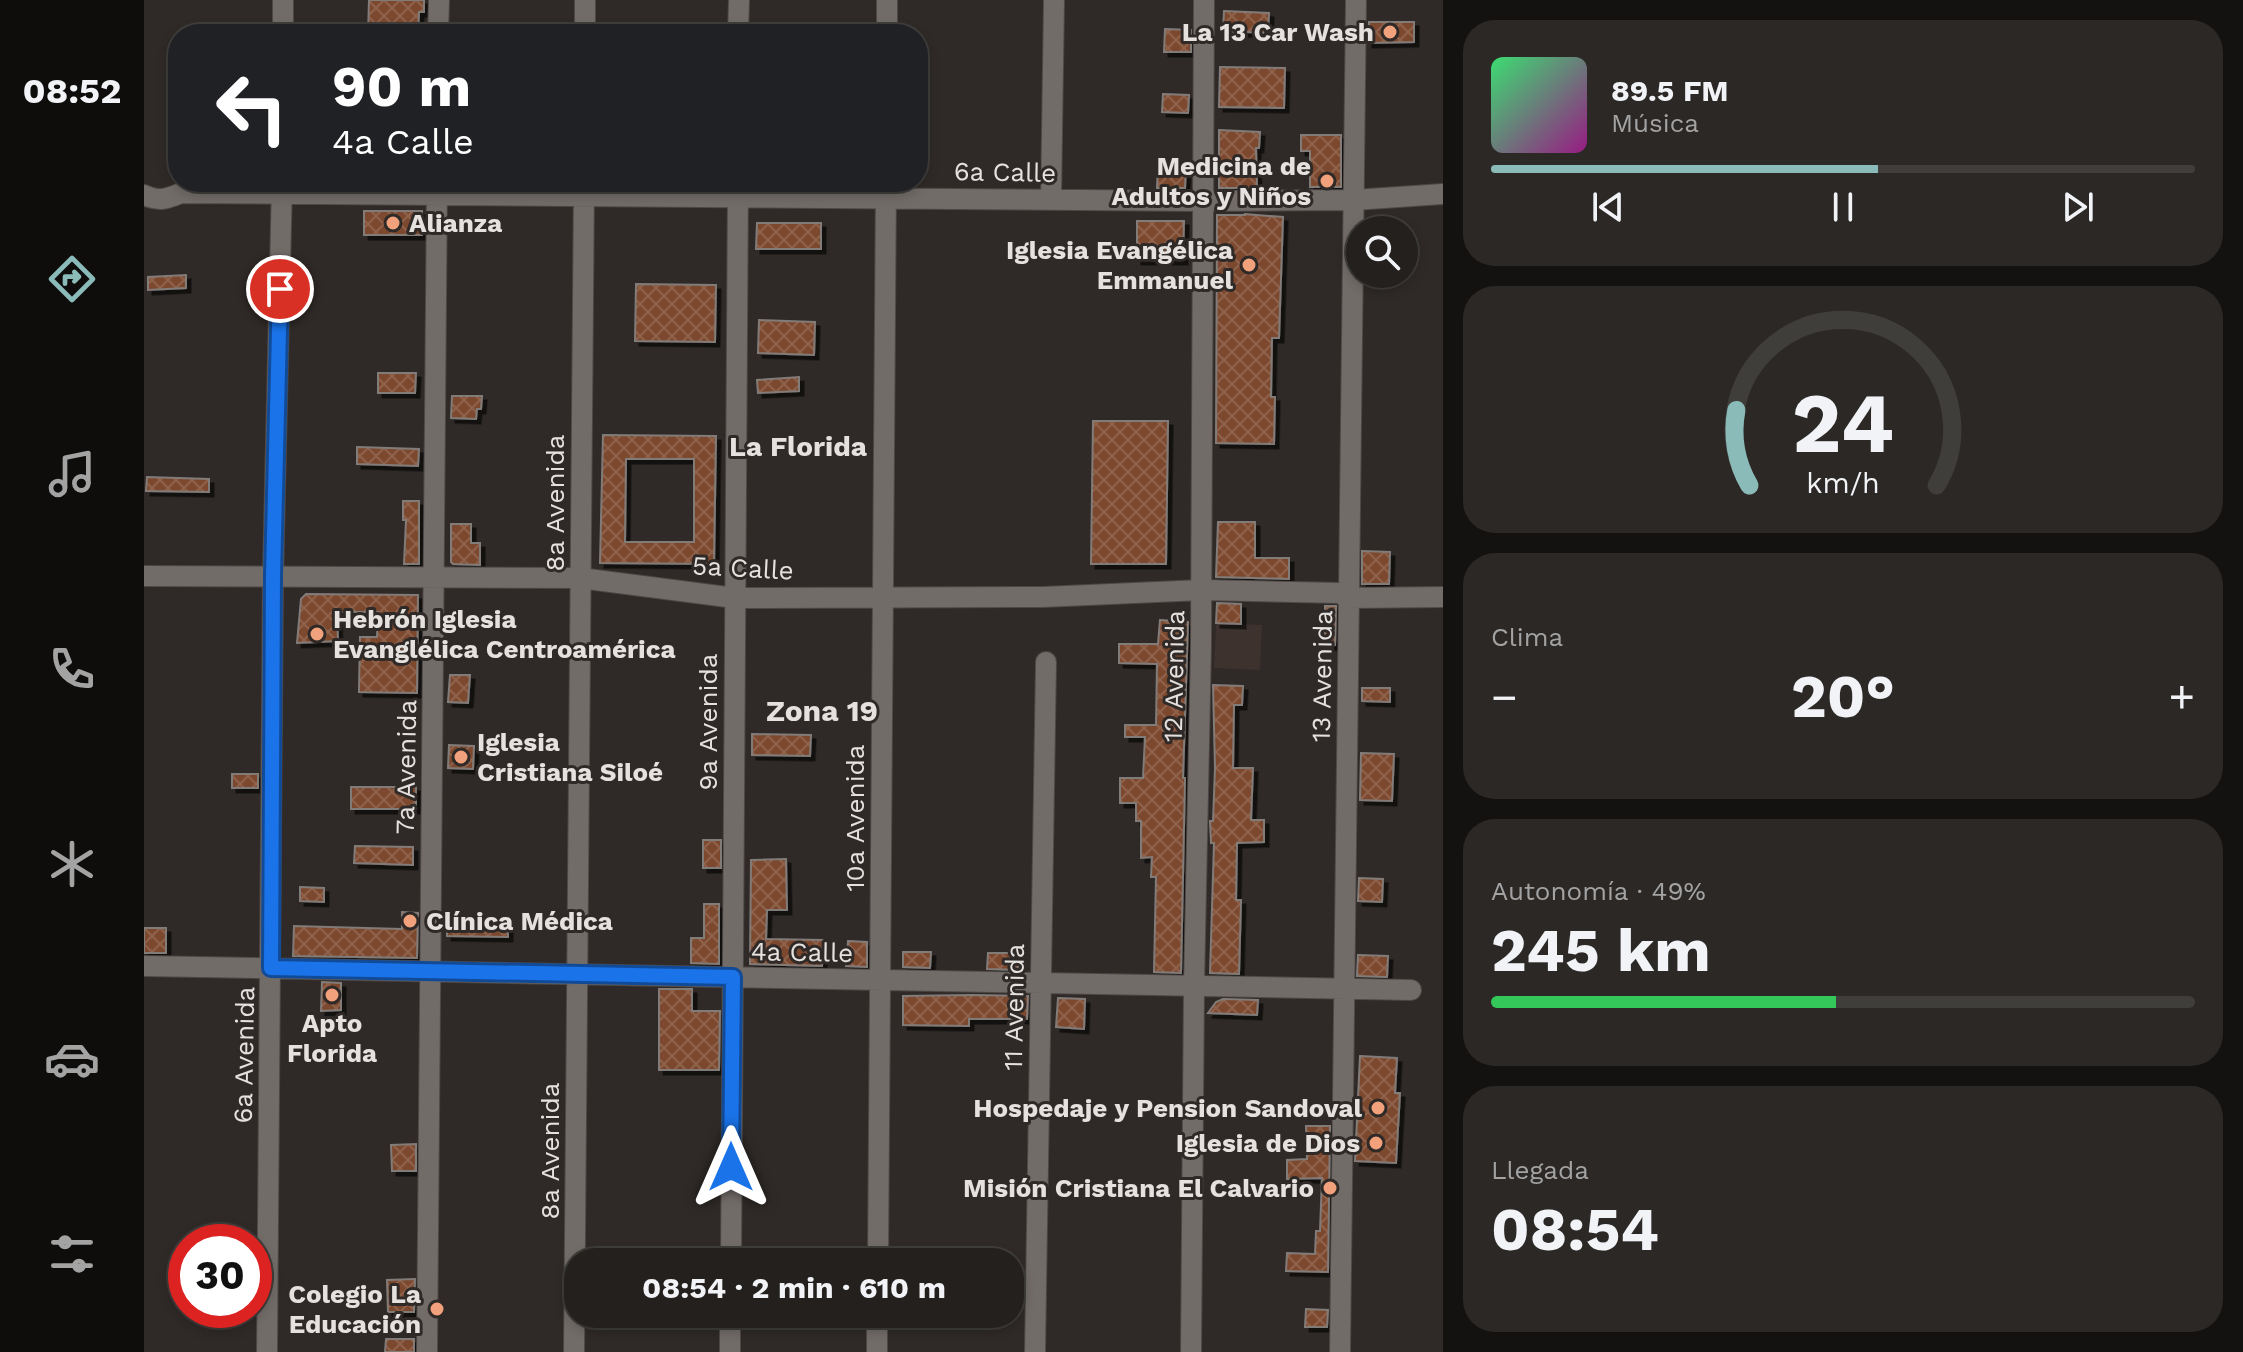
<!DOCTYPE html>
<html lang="es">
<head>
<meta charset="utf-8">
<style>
  :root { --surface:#23201d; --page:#2b2826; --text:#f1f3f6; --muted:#a3a3a4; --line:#403e3b; --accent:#8bbbb9 }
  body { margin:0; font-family:"Work Sans",sans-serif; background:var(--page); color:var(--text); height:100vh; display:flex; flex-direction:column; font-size:30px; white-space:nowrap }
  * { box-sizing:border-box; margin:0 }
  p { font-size:26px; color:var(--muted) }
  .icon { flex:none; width:44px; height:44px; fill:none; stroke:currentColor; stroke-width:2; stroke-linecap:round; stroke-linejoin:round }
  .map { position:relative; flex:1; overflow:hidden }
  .side { display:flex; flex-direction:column; gap:20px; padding:20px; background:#131210; width:800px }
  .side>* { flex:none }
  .top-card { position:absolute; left:24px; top:24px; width:760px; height:168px; border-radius:32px; box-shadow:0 4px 12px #0003,0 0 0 2px var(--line); background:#202124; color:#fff; overflow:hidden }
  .buttons { position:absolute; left:1202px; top:216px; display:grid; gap:16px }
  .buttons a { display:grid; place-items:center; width:72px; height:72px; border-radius:50%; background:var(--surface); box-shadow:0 4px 12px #0003,0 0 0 2px var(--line); font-size:40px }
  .speed { position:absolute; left:24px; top:1224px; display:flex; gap:16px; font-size:40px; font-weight:700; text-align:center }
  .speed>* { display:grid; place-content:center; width:104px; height:104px; border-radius:50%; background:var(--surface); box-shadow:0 4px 12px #0003,0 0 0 2px var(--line); line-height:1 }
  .speed .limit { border:12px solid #d22; background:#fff; color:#111 }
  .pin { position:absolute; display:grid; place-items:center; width:68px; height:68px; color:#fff; margin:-34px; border:4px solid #fff; border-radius:50%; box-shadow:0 2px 8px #0007 }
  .me { position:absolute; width:88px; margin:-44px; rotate:0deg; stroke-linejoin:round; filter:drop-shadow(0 0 6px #0008) }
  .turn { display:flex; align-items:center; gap:28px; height:168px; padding:0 32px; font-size:36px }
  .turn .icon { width:104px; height:104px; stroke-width:2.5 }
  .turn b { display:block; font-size:56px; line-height:68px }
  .big { font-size:60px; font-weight:700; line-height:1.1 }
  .side .card { flex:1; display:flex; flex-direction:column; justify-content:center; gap:12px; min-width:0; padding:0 28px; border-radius:32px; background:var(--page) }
  .side .dial { align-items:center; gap:0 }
  .dial svg { height:208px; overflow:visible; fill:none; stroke:var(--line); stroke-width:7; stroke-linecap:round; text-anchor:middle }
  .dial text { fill:var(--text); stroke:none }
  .song { display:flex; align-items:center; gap:24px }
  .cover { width:96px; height:96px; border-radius:12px; background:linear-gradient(135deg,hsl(140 70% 55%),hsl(310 70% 35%)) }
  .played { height:8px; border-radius:4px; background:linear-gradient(90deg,var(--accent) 55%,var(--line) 55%) }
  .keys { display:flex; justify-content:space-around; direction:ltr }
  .heat { display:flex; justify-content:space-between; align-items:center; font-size:44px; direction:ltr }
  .charge { height:12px; border-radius:6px; background:linear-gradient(90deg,#34c759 49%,var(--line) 0) }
  .trip { position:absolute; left:420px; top:1248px; width:460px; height:80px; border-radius:32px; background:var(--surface); box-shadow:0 4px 12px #0003,0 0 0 2px var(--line); font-weight:700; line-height:80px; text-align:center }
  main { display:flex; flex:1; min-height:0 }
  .tab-bar { display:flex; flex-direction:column; width:144px; justify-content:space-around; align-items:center; background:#0e0d0c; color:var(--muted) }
  .tab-bar .icon { width:56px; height:56px }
  .tab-bar .current { color:var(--accent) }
  .tab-bar b { font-size:36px; color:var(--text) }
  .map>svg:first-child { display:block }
  .built { fill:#3d322d }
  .building { fill:url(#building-cross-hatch); stroke:#827b78; stroke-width:2; fill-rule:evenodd; filter:url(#shadow) }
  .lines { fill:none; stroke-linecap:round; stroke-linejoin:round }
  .minor-casing { stroke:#4d4846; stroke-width:22 }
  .minor { stroke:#726c69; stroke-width:20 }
  .route-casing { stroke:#114b97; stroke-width:20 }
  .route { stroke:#1a73e8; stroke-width:14 }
  .poi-dot { fill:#f1a17b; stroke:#2f2a27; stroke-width:3 }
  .labels { text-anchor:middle; stroke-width:6; stroke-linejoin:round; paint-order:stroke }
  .poi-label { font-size:26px; font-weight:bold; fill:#e5e1df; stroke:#2f2a27; text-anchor:end }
  .street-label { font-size:26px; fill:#e5e1df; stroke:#2f2a27 }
  .neighbourhood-label { font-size:28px; font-weight:bold; fill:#e5e1df; stroke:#2f2a27 }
  .quarter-label { font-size:30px; font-weight:bold; fill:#e5e1df; stroke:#2f2a27 }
</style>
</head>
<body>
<main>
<nav class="tab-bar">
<b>08:52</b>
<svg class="icon current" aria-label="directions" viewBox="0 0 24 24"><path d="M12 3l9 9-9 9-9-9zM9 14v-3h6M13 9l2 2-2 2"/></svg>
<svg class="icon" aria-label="music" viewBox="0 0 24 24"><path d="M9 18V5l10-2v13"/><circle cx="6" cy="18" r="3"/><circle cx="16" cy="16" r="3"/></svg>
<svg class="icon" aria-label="phone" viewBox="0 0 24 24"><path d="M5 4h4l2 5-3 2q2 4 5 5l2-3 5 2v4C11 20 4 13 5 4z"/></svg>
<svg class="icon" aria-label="climate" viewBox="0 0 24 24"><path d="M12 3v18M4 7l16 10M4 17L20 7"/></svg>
<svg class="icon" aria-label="car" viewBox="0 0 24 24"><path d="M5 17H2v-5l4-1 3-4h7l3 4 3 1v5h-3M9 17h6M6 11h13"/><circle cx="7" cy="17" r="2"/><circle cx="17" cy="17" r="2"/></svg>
<svg class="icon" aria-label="filters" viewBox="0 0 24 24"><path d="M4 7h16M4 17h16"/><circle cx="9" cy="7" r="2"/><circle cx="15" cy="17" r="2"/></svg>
</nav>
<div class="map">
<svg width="1299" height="1352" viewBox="0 0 1299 1352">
  <defs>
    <pattern id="building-cross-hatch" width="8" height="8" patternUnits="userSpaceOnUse" patternTransform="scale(2)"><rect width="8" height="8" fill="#7d482e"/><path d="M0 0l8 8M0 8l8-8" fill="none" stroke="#8f624c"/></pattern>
    <filter id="shadow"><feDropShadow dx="4.5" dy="4.5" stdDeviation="0" flood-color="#0009"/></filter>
  </defs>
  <rect width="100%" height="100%" fill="#2f2a27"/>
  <path class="built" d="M 1072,623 L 1118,625 L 1116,670 L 1070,668 Z"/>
  <path class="building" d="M 225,0 L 280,0 L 280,12 L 275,12 L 274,34 L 224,34 Z
    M 1080,11 L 1125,13 L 1124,33 L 1079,31 Z
    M 1225,22 L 1270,22 L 1270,42 L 1224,43 Z
    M 1021,29 L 1047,30 L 1047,52 L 1020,52 Z
    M 1076,67 L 1141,68 L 1140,108 L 1075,107 Z
    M 1019,94 L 1045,95 L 1044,113 L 1018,112 Z
    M 1075,130 L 1116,132 L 1115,148 L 1112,148 L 1113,188 L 1075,188 Z
    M 1157,135 L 1197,135 L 1197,187 L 1166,187 L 1166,151 L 1157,151 Z
    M 1014,166 L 1042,167 L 1041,188 L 1013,188 Z
    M 220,211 L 278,211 L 278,235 L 220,235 Z
    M 1100,214 L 1139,217 L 1135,338 L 1128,338 L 1127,397 L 1131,397 L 1130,444 L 1072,443 L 1073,215 L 1102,215 Z
    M 993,221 L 1040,221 L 1039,260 L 993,260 Z
    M 613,223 L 677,223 L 677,249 L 612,249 Z
    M 42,275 L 42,288 L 4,290 L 4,277 Z
    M 492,284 L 572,285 L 571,342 L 491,341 Z
    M 615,320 L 671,322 L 670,355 L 614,353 Z
    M 234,373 L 272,373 L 271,393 L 234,393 Z
    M 655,377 L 655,391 L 614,393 L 613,380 Z
    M 308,396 L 338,396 L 337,409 L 333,409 L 332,419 L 307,418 Z
    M 949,421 L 1024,421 L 1022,564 L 947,564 Z
    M 459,435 L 572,436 L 570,564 L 456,563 ZM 482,459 L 550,459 L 550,542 L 481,542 Z
    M 213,447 L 275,449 L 274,466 L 213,464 Z
    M 3,477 L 65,479 L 65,492 L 2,491 Z
    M 259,501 L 275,501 L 275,564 L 260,564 L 262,520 L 259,520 Z
    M 1074,522 L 1111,522 L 1111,558 L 1145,558 L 1145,579 L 1072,577 Z
    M 307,524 L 327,524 L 327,543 L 336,543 L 336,565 L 309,564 L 307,562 Z
    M 1218,551 L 1246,552 L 1245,584 L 1218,584 Z
    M 162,594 L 274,595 L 273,693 L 215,692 L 216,637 L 233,637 L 234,612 L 193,612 L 194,641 L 153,643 L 157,599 Z
    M 1073,603 L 1097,604 L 1097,624 L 1072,623 Z
    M 1181,606 L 1192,606 L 1191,645 L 1181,646 Z
    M 1016,620 L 1044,622 L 1039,778 L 1041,778 L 1037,973 L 1010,972 L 1012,877 L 1007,877 L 1008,857 L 997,858 L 997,821 L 992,821 L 992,803 L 976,803 L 976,778 L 999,778 L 1001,737 L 981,737 L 981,725 L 1012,725 L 1013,664 L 975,663 L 975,644 L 1014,644 Z
    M 306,675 L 326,675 L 324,703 L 304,702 Z
    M 1069,685 L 1099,686 L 1098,705 L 1090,705 L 1089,768 L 1109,768 L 1107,820 L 1120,820 L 1120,842 L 1093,843 L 1092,900 L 1097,900 L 1095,974 L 1066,973 L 1070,843 L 1067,843 L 1066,821 L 1069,821 L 1071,768 Z
    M 1218,688 L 1246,688 L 1246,702 L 1218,701 Z
    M 608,734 L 667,735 L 666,756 L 608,755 Z
    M 305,745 L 330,746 L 329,769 L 304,768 Z
    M 1217,753 L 1250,754 L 1248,801 L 1216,800 Z
    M 88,774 L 114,774 L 114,788 L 88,788 Z
    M 207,787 L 272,787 L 272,809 L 207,809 Z
    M 559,840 L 577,840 L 577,868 L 559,868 Z
    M 211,846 L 269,847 L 269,865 L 210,863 Z
    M 642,859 L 643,910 L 623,910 L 622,939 L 679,940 L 678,966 L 606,964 L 607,860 Z
    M 1215,878 L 1239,879 L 1238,902 L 1214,901 Z
    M 156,887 L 180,888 L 180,902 L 156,901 Z
    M 560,904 L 575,904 L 575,964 L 547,963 L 547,938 L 560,938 Z
    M 258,912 L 274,913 L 273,958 L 149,956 L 150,926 L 258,929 Z
    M 303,919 L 364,920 L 364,937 L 303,936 Z
    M 0,928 L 22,928 L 22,953 L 0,953 Z
    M 704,941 L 723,942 L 723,967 L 702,966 Z
    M 759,952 L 787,952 L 786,968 L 759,967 Z
    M 844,953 L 874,953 L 874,970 L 843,969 Z
    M 1214,955 L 1244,956 L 1243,977 L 1213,976 Z
    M 178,982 L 197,983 L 197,1010 L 177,1011 Z
    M 515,989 L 548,989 L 548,1011 L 576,1011 L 575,1070 L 515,1070 Z
    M 828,995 L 884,996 L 883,1019 L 825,1019 L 825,1026 L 759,1025 L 759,996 Z
    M 914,998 L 941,999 L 940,1029 L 912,1027 Z
    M 1079,999 L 1114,1000 L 1113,1015 L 1064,1013 L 1072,1002 Z
    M 1216,1056 L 1253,1058 L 1251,1093 L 1256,1093 L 1252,1163 L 1211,1161 Z
    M 1162,1126 L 1186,1126 L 1184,1272 L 1142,1271 L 1143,1253 L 1171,1254 L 1172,1231 L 1176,1231 L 1178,1178 L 1143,1179 L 1143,1160 L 1163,1159 Z
    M 272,1144 L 272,1171 L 248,1171 L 247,1145 Z
    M 271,1279 L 270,1312 L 244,1312 L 243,1280 Z
    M 1162,1309 L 1184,1310 L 1183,1327 L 1161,1327 Z
    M 242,1339 L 270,1339 L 270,1352 L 241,1352 Z"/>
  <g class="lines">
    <defs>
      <path id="minor" d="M 139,34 L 139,0
        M 294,34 L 295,0
        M 441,34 L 441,0
        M 594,34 L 595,0
        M 743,34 L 743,0
        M 0,195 C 15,202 23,199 37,193 L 1058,201 L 1210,200 L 1299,194
        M 907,199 L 910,0
        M 0,576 L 436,578 L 591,598 L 899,597 L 1058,590 L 1195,593 L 1205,598 L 1299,597
        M 0,966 L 1267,990
        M 587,1262 L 594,182
        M 734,1262 L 742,182
        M 123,1352 L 129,576 L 138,182
        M 283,1352 L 293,182
        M 430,1352 L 440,184
        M 586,1352 L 586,1314
        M 733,1352 L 733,1314
        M 891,1352 L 902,662
        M 1047,1352 L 1050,986 L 1057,645 L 1060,0
        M 1196,1352 L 1212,0"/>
    </defs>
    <use href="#minor" class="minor-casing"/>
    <use href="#minor" class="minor"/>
  </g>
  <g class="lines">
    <defs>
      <path id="route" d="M 136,289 L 129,576 L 127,968 L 589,977 L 587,1167"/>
    </defs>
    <use href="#route" class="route-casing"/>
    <use href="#route" class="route"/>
  </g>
  <g class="poi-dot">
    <circle cx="1246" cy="32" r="8"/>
    <circle cx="1183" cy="181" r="8"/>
    <circle cx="249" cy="223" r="8"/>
    <circle cx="1105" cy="265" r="8"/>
    <circle cx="173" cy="634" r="8"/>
    <circle cx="317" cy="757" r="8"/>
    <circle cx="266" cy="921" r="8"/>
    <circle cx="188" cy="995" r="8"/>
    <circle cx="1234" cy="1108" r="8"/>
    <circle cx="1232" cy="1143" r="8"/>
    <circle cx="1186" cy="1188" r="8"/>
    <circle cx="293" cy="1309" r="8"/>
  </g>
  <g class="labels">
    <g class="poi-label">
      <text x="1230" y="41">La 13 Car Wash</text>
      <text x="1167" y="175">Medicina de<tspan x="1167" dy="30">Adultos y Niños</tspan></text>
      <text x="265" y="232" text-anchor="start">Alianza</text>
      <text x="1089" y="259">Iglesia Evangélica<tspan x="1089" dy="30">Emmanuel</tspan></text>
      <text x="189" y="628" text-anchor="start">Hebrón Iglesia<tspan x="189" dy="30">Evanglélica Centroamérica</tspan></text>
      <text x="333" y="751" text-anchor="start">Iglesia<tspan x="333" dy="30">Cristiana Siloé</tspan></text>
      <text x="282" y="930" text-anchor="start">Clínica Médica</text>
      <text x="188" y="1032" text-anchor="middle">Apto<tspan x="188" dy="30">Florida</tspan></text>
      <text x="1218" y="1117">Hospedaje y Pension Sandoval</text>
      <text x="1216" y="1152">Iglesia de Dios</text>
      <text x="1170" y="1197">Misión Cristiana El Calvario</text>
      <text x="277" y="1303">Colegio La<tspan x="277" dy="30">Educación</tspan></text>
    </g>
    <g class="street-label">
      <text transform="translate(861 172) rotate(1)" y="9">6a Calle</text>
      <text transform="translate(411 503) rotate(-90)" y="9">8a Avenida</text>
      <text transform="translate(599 568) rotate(3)" y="9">5a Calle</text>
      <text transform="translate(1030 676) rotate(-89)" y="9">12 Avenida</text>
      <text transform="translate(1178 676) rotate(-89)" y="9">13 Avenida</text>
      <text transform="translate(564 722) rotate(-90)" y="9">9a Avenida</text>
      <text transform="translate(262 767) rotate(-89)" y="9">7a Avenida</text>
      <text transform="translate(711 818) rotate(-90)" y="9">10a Avenida</text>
      <text transform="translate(658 952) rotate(1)" y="9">4a Calle</text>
      <text transform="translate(870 1007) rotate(-89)" y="9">11 Avenida</text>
      <text transform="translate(100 1055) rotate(-89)" y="9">6a Avenida</text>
      <text transform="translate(406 1151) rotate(-90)" y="9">8a Avenida</text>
    </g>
    <g class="neighbourhood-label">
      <text x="654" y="456">La Florida</text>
    </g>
    <g class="quarter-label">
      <text x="678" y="721">Zona 19</text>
    </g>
  </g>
</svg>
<div class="buttons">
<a><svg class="icon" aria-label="search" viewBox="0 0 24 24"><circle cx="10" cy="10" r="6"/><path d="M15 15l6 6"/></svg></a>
</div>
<div class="speed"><div class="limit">30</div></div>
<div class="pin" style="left:136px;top:289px;background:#d93025"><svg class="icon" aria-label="arrive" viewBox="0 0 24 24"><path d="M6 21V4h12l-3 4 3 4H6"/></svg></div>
<svg class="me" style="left:587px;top:1167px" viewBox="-20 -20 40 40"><path d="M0-17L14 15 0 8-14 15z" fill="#1a73e8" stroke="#fff" stroke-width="4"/></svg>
<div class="trip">08:54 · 2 min · 610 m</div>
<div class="top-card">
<div class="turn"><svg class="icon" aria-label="left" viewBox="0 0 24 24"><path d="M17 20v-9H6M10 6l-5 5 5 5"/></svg><div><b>90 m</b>4a Calle</div></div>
</div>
</div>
<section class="side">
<div class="card">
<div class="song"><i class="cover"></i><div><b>89.5 FM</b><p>Música</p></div></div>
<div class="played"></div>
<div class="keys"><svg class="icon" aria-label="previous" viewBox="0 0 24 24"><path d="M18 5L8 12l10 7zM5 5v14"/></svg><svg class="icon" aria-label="pause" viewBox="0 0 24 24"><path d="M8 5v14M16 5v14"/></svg><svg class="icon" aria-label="next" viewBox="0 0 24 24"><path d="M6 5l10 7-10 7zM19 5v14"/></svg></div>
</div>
<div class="card dial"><svg viewBox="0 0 100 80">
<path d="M14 69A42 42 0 1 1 86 69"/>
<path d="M14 69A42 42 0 0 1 9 40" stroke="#8bbbb9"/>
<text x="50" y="56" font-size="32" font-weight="700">24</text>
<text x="50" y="72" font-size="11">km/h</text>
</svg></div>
<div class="card"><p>Clima</p>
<div class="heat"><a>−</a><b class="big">20°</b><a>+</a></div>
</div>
<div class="card"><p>Autonomía · 49%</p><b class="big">245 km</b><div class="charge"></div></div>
<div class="card"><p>Llegada</p><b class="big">08:54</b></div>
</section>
</main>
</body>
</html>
